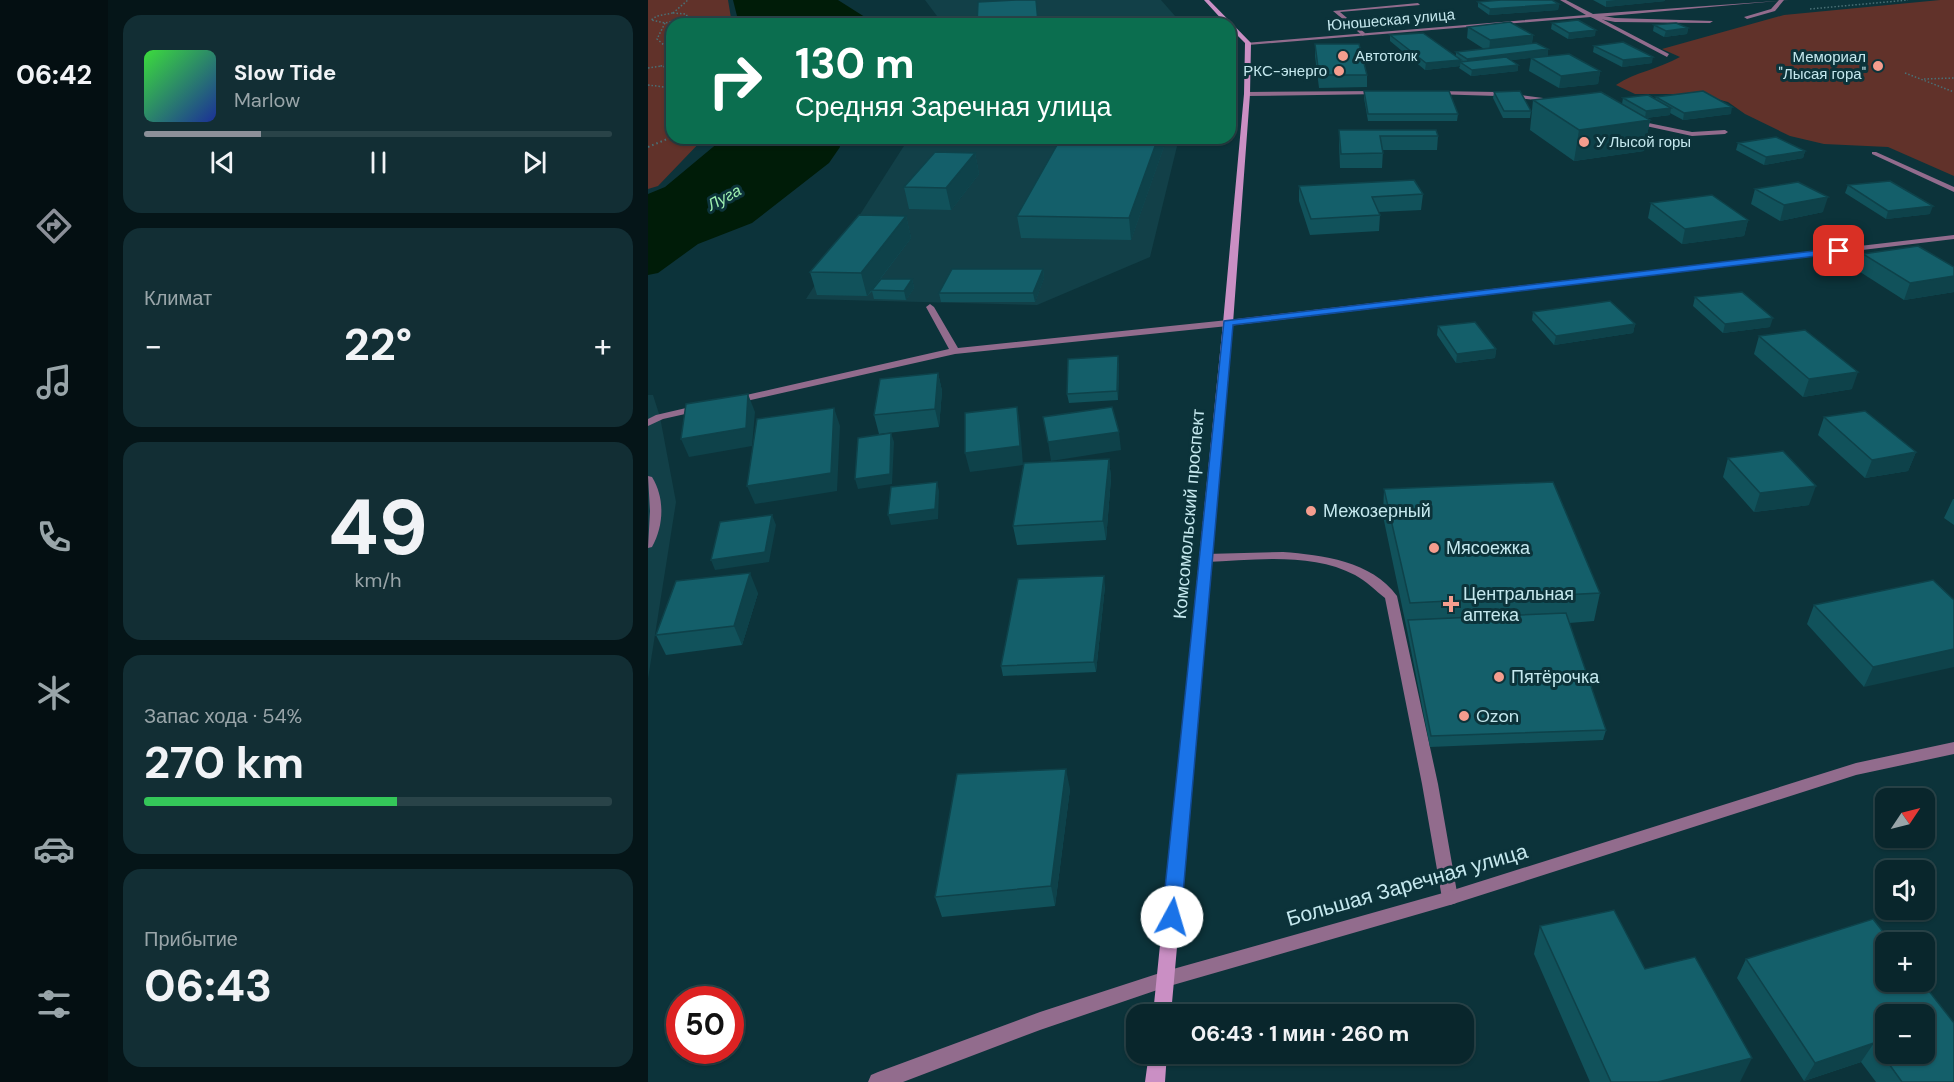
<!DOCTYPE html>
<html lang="ru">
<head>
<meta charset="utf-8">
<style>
  :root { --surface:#09262c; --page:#122e34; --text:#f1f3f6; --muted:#99a5a9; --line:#294348; --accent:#8c9099 }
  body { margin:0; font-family:"DM Sans",sans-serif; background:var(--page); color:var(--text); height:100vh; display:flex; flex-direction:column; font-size:22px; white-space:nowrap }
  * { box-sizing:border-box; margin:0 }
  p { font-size:20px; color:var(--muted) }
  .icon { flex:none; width:33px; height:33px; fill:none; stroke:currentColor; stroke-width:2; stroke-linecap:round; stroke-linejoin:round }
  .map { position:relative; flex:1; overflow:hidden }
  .sheet { display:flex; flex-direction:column; gap:15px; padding:15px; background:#051518; width:540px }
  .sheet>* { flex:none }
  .hud { position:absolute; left:18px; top:18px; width:570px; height:126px; border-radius:18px; box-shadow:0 2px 4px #0004,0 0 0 2px var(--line); background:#0b6e4f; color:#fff; overflow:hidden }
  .needle { width:39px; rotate:55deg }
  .buttons { position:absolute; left:1227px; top:788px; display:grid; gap:12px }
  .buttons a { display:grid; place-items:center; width:60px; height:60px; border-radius:12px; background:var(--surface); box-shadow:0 2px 4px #0004,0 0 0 2px var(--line); font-size:30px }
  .speed { position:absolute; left:18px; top:986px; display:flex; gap:12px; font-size:30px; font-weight:700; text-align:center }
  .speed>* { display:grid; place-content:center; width:78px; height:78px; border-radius:50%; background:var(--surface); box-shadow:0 2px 4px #0004,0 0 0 2px var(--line); line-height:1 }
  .speed .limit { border:9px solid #d22; background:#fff; color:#111 }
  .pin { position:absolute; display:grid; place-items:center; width:51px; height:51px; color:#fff; margin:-26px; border-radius:12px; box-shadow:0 3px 9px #0006 }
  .me { position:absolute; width:66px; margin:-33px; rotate:6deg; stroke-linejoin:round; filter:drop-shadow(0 0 4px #0008) }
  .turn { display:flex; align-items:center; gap:21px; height:126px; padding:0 30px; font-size:27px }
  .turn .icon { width:78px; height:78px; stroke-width:2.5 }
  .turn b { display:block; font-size:42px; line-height:51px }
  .big { font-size:45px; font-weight:700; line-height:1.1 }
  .sheet .card { flex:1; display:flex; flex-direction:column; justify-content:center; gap:9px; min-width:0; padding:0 21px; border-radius:18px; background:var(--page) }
  .sheet .dial { align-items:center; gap:0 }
  .dial b { font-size:78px; line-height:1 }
  .song { display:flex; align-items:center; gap:18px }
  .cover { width:72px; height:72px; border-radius:9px; background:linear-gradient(135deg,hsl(120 70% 55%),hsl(230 70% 35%)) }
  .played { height:6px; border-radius:3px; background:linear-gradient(90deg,var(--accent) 25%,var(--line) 25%) }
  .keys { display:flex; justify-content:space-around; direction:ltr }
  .heat { display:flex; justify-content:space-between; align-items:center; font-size:33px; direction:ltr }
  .charge { height:9px; border-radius:4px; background:linear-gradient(90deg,#34c759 54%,var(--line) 0) }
  .trip { position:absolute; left:478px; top:1004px; width:348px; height:60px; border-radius:18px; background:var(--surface); box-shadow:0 2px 4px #0004,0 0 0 2px var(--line); font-weight:700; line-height:60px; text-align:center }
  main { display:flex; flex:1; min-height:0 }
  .tab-bar { display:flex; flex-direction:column; width:108px; justify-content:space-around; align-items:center; background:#040f12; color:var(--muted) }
  .tab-bar .icon { width:42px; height:42px }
  .tab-bar .on { color:var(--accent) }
  .tab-bar b { font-size:27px; color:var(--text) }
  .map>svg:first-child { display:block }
  .built { fill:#124048 }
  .green { fill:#61322a }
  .water { fill:#001c08 }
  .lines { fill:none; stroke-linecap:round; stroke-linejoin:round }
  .path-far1 { stroke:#4a7076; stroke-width:1.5; stroke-dasharray:1.5 2; stroke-linecap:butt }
  .path { stroke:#4a7076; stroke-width:2; stroke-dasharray:1.5 3; stroke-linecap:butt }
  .service { fill:#926c8d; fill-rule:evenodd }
  .minor { fill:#926c8d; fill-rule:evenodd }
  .tertiary { fill:#926c8d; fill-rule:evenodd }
  .secondary { fill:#ca8fc4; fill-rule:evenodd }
  .wall { fill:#11525b }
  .shaded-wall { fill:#0e424a }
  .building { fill:#145f6a; stroke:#0e424a; stroke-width:1.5; fill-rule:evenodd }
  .route { fill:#1a73e8; stroke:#114b97; stroke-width:1.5 }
  .poi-dot { fill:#f59d8e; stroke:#0c333a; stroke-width:2 }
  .labels { text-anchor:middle; stroke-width:6; stroke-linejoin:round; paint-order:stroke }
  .far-street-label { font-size:15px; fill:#c5e8ee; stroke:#0c333a }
  .far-poi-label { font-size:15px; fill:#c5e8ee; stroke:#0c333a; text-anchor:start }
  .far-water-label { font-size:16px; font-style:italic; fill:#9ff1b1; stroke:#0c333a }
  .poi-label { font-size:18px; fill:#c5e8ee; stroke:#0c333a; text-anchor:start }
  .street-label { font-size:18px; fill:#c5e8ee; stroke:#0c333a }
  .near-street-label { font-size:21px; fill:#c5e8ee; stroke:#0c333a }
</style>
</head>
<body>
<main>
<nav class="tab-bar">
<b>06:42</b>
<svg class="icon on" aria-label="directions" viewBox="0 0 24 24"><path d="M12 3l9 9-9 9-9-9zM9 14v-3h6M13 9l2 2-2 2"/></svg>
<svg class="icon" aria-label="music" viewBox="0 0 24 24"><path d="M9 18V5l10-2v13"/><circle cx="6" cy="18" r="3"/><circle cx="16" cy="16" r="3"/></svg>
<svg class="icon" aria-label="phone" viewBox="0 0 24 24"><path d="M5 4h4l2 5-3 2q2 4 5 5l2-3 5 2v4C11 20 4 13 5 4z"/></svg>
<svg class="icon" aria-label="climate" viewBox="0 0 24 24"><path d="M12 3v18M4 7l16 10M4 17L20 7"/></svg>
<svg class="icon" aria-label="car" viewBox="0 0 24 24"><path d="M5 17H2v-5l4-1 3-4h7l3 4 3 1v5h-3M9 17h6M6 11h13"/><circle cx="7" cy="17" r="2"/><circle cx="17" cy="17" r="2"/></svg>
<svg class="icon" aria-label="filters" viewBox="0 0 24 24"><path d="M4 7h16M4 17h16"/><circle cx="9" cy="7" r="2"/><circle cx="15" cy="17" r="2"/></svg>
</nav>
<section class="sheet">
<div class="card">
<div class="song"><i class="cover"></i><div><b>Slow Tide</b><p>Marlow</p></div></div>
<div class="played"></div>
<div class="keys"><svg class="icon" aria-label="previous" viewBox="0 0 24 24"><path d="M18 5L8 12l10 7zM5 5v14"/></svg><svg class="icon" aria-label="pause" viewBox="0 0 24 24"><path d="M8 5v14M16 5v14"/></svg><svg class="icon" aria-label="next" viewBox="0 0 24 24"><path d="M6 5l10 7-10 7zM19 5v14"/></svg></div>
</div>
<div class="card"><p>Климат</p>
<div class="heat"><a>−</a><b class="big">22°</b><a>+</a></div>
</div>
<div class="card dial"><b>49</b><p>km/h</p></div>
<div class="card"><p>Запас хода · 54%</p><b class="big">270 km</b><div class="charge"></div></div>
<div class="card"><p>Прибытие</p><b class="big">06:43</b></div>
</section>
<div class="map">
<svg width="1306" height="1082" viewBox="0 0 1306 1082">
  <rect width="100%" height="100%" fill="#0c333a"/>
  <path class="built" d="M 277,0 L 513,0 L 534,24 L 295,24 Z
    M 261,138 L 531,138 L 502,257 L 389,305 L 158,299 Z
    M 0,395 L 5,395 L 12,417 L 28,502 L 0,679 Z"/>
  <path class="green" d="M 0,0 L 80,0 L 84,24 L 24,24 L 24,138 L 56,138 L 10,186 L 0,189 Z
    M 1292,0 L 1306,0 L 1306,176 L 1240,147 L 1176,144 L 1142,136 L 1097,114 L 1080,102 L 1049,94 L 987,94 L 968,85 C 987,72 1011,69 1032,57 L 1014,49 L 1136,15 Z"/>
  <path class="water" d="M 85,0 L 190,0 L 220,19 L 210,24 L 91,24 Z
    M 56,138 L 189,138 L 192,147 L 181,163 L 104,223 L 50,244 L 10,273 L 0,275 L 0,194 L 17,187 L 71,142 Z"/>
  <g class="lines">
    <path class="path-far1" d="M 1162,9 L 1260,0
      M 25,13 L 38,14 L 40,18 L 17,23 L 3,20 L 9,16 Z
      M 25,13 L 40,0
      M 17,23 L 9,39 L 24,52
      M 24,62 L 13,66 L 24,68
      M 0,68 L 13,66
      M 1257,73 L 1306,92
      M 1276,79 L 1306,78
      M 0,85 L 24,88"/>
    <path class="path" d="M 0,147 L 24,137"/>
    <path class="service" d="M 1131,0 L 1136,0 L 1127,11 L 1099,19 L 1096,17 L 1123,9 Z
      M 770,3 L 772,5 L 692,12 L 717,33 L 715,36 L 685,11 Z
      M 944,14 L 967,18 L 1065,21 L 1062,23 L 967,22 L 942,17 Z
      M 732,91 L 734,94 L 599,96 L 596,94 L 599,92 Z
      M 786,91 L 849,92 L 918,101 L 915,103 L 849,96 L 784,94 Z
      M 986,120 L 1044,132 L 1077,130 L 1080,132 L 1077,134 L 1044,136 L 984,123 L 983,122 Z
      M 282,304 L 286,307 L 310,348 L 580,320 L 585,323 L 580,326 L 307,354 L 85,404 L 80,401 L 85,398 L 301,349 L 278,307 Z
      M 51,405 L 55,406 L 56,408 L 55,410 L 15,419 L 0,426 L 0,419 L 8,415 Z
      M 0,476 L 4,477 C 17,498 16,525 4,547 L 0,548 L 2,511 Z
      M 635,552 C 674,555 724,561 749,596 L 790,784 L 810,898 L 808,903 L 802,905 L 796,903 L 794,898 L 774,784 L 737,598 C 727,590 718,581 707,575 C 663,552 606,560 558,562 L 552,558 L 558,554 Z"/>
    <path class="minor" d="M 912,0 L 918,0 L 945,14 L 1141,0 L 950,17 L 1021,54 L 1019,57 L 943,17 L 600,45 L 597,43 L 938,15 Z
      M 1224,152 L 1228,152 L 1306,187 L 1306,192 L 1224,154 Z
      M 1306,235 L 1306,239 L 580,326 L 575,323 L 580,320 Z"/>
    <path class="tertiary" d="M 1306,742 L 1306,754 L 1208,775 L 802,905 L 518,987 L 392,1030 L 255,1082 L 220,1082 L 223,1075 L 230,1072 L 392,1012 L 518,971 L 802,891 L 1208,763 Z"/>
    <path class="secondary" d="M 556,0 L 561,0 L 603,43 L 602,94 L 585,323 L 523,1014 L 505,1014 L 575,323 L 596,94 L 597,43 L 582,28 L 582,24 L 578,24 Z
      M 501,1053 L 519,1053 L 517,1082 L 497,1082 Z"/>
  </g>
  <path class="wall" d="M 945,0 L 1017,0 L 1017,1 L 958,7 Z
    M 830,2 L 911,4 L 910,10 L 841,15 L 830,7 Z
    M 904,23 L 947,36 L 920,39 L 903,29 Z
    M 1006,25 L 1040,28 L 1039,34 L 1016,37 L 1005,31 Z
    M 820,27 L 885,35 L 884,43 L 900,49 L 900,56 L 863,60 L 870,71 L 823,76 L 811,68 L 812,66 L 777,70 L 742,41 L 742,35 L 808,57 L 808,52 L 836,49 L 819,38 Z
    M 667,44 L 719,75 L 719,87 L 671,88 L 667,56 Z
    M 946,46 L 1004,63 L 974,67 L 945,52 Z
    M 883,58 L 952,71 L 950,84 L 911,88 L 881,71 Z
    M 716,91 L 810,114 L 809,121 L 720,121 L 716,98 Z
    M 846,92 L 883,111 L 882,118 L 855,118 L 845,98 Z
    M 1008,97 L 1083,114 L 1035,120 L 1022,113 L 1022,115 L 998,118 L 1002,120 L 996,151 L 926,161 L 882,130 L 885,100 L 974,104 L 975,98 L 1007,99 Z
    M 691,130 L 790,136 L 789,150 L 735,150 L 734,168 L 692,168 L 691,144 Z
    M 300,138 L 354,138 L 351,142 L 301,142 Z
    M 519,138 L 483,240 L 373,238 L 369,216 Z
    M 1090,143 L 1157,151 L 1155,158 L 1116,165 L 1088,150 Z
    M 327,153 L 331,174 L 303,210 L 261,209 L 256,187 Z
    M 1200,185 L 1282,214 L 1238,219 L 1197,193 Z
    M 651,186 L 775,194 L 773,210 L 730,212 L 732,215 L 731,231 L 662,235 L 651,201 Z
    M 1107,189 L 1175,212 L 1132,221 L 1103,204 Z
    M 1003,203 L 1100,220 L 1096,236 L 1034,244 L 1000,218 Z
    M 258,216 L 263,238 L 230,282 L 264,279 L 266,288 L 258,300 L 226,299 L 224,291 L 219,296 L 169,295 L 162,272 Z
    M 1215,254 L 1306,267 L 1306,292 L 1256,300 L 1209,270 Z
    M 395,269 L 396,278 L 387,302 L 293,302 L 291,293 Z
    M 1047,297 L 1122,327 L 1075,333 L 1045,306 Z
    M 885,312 L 987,324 L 985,333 L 906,345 L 884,320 Z
    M 790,326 L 848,349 L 847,358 L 808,363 L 789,335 Z
    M 1111,336 L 1204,389 L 1155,397 L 1106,354 Z
    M 471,364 L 470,400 L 421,403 L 419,394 Z
    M 290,373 L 294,391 L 291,427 L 231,434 L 226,415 Z
    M 1176,417 L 1268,452 L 1260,471 L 1217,478 L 1170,435 Z
    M 1080,458 L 1161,505 L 1106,512 L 1075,477 Z
    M 461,459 L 463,478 L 458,540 L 369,545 L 365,526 Z
    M 736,489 L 952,593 L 946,621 L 921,623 L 958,730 L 955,740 L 782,747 L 759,630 L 735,516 Z
    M 1305,499 L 1306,499 L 1306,525 L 1296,518 Z
    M 1285,580 L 1216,687 L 1159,624 L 1166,605 Z
    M 457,586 L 448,672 L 355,676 L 353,666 Z
    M 110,593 L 94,645 L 18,655 L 8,635 Z
    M 422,789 L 407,906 L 294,917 L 287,897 Z
    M 892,926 L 997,969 L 1092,1082 L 942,1082 L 886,954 Z
    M 1098,959 L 1306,1082 L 1228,1082 L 1213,1062 L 1156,1081 L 1089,978 Z"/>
  <path class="shaded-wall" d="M 332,0 L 385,0 L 333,11 Z
    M 968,0 L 1017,0 L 1017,1 L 958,7 L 958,1 Z
    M 911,4 L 910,10 L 841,15 L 842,9 Z
    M 1040,28 L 1039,34 L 1016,37 L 1018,31 Z
    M 948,30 L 947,36 L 920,39 L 921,33 Z
    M 885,35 L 883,47 L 841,52 L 842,40 Z
    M 900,49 L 900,56 L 819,65 L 819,59 Z
    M 1005,57 L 1004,63 L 974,67 L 975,60 Z
    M 813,60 L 812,66 L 777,70 L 778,63 Z
    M 870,65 L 870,71 L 823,76 L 824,70 Z
    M 952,71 L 950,84 L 911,88 L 913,76 Z
    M 1084,107 L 1083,114 L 1035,120 L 1036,113 Z
    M 1023,108 L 1022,115 L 997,118 L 998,111 Z
    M 1002,120 L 996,151 L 926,161 L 931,130 Z
    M 510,138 L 519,138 L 483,240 L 481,218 Z
    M 1157,151 L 1155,158 L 1116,165 L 1118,157 Z
    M 327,153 L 331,174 L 303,210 L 298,188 Z
    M 1180,197 L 1175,212 L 1132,221 L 1136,205 Z
    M 1285,206 L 1282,214 L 1238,219 L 1240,211 Z
    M 258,216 L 263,238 L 219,296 L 213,273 Z
    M 1100,220 L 1096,236 L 1034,244 L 1037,229 Z
    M 395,269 L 396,278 L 387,302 L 385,293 Z
    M 1306,276 L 1306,292 L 1256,300 L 1262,283 Z
    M 264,279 L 266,288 L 258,300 L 256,291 Z
    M 1125,318 L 1122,327 L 1075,333 L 1077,324 Z
    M 987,324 L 985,333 L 906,345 L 908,336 Z
    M 848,349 L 847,358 L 808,363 L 809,354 Z
    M 470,356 L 471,364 L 470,400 L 469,391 Z
    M 1210,372 L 1204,389 L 1155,397 L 1161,379 Z
    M 290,373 L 294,391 L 291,427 L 287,409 Z
    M 100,394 L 107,412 L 104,446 L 41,457 L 33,439 Z
    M 369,407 L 372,425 L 375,465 L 322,472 L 317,453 Z
    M 186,408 L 192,426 L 189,491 L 107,504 L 99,486 Z
    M 471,432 L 473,450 L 403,461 L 400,442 Z
    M 243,433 L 246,442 L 244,484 L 210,489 L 207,479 Z
    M 1268,452 L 1260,471 L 1217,478 L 1224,460 Z
    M 461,459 L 463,478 L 458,540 L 455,521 Z
    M 289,482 L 291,491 L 290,519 L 243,525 L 240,515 Z
    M 1168,486 L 1161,505 L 1106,512 L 1112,493 Z
    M 124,515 L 128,525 L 121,562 L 67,570 L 63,560 Z
    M 102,573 L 110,593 L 94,645 L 86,626 Z
    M 456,576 L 457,586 L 448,672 L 446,662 Z
    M 1306,649 L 1306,667 L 1216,687 L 1225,667 Z
    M 418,769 L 422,789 L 407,906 L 403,886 Z
    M 1226,1043 L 1213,1062 L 1156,1081 L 1167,1063 Z
    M 1104,1058 L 1092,1082 L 1010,1082 Z"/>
  <path class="building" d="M 368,0 L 388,0 L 390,22 L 363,24 L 329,24 L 330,2 Z
    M 853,0 L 904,0 L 911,4 L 842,9 L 830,2 Z
    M 930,20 L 948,30 L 921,33 L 904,23 Z
    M 862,22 L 885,35 L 842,40 L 820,27 Z
    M 1028,23 L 1040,28 L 1018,31 L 1006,25 Z
    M 775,33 L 813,60 L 778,63 L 742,35 Z
    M 975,42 L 1005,57 L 975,60 L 946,46 Z
    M 888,43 L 900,49 L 819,59 L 808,52 Z
    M 667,44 L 711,44 L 719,75 L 671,75 Z
    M 921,54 L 952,71 L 913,76 L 883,58 Z
    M 858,57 L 870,65 L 824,70 L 812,62 Z
    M 716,91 L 801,91 L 810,114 L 720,114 Z
    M 872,91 L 883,111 L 856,111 L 846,92 Z
    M 1055,91 L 1084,107 L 1036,113 L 1008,97 Z
    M 953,92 L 1002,120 L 931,130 L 885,100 Z
    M 1000,95 L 1023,108 L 998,111 L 975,98 Z
    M 691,130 L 788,130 L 790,136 L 732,136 L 735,153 L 693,154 Z
    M 1128,137 L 1157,151 L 1118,157 L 1090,143 Z
    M 413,138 L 510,138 L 481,218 L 369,216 Z
    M 287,152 L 327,153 L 298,188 L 256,187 Z
    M 766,180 L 775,194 L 724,197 L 732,215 L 663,219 L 651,186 Z
    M 1242,181 L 1285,206 L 1240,211 L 1200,185 Z
    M 1150,182 L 1180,197 L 1136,205 L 1107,189 Z
    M 1064,195 L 1100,220 L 1037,229 L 1003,203 Z
    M 211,215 L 258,216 L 213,273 L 162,272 Z
    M 1270,246 L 1306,267 L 1306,276 L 1262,283 L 1215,254 Z
    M 304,269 L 395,269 L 385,293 L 291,293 Z
    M 233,279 L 264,279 L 256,291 L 224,290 Z
    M 1094,292 L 1125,318 L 1077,324 L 1047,297 Z
    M 962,301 L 987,324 L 908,336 L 885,312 Z
    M 827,322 L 848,349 L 809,354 L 790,326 Z
    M 1157,330 L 1210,372 L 1161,379 L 1111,336 Z
    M 470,356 L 469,391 L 419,394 L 420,359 Z
    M 290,373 L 287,409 L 226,415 L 232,379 Z
    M 100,394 L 98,428 L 33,439 L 38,404 Z
    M 369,407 L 372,446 L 317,453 L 317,413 Z
    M 464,407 L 471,432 L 400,442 L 395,417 Z
    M 186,408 L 183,473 L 99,486 L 109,419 Z
    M 1217,411 L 1268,452 L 1224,460 L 1176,417 Z
    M 243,433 L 242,474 L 207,479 L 210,438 Z
    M 1135,451 L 1168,486 L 1112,493 L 1080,458 Z
    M 461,459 L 455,521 L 365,526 L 376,463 Z
    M 289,482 L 287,509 L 240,515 L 243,487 Z
    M 905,482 L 952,593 L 762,603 L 736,489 Z
    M 124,515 L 117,552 L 63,560 L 72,522 Z
    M 102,573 L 86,626 L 8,635 L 28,581 Z
    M 456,576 L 446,662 L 353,666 L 370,579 Z
    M 1285,580 L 1306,600 L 1306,649 L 1225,667 L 1166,605 Z
    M 918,613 L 958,730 L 783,736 L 760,620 Z
    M 418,769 L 403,886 L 287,897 L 309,774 Z
    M 966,910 L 997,969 L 1047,957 L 1104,1058 L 1010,1082 L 963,1082 L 892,926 Z
    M 1225,919 L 1243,942 L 1238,942 L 1238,981 L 1273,981 L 1306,1023 L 1306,1082 L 1254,1082 L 1226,1043 L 1167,1063 L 1098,959 ZM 1238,1014 L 1276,1014 L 1276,1053 L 1238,1053 Z"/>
  <path class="route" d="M 1191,248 L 1195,251 L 1194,253 L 585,325 L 533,917 L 531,923 L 524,925 L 517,923 L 514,917 L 576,321 Z"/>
  <g class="poi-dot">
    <circle cx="695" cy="56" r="6"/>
    <circle cx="1230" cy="66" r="6"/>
    <circle cx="691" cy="71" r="6"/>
    <circle cx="936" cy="142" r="6"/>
    <circle cx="663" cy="511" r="6"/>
    <circle cx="786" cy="548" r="6"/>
    <path d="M800 595h6v6h6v6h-6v6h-6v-6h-6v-6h6z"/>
    <circle cx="851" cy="677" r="6"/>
    <circle cx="816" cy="716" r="6"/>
  </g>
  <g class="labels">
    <g class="far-street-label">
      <text transform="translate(743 20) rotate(-5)" y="5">Юношеская улица</text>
    </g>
    <g class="far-poi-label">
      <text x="707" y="61">Автотолк</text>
      <text x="1218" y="62" text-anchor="end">Мемориал<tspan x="1218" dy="17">"Лысая гора"</tspan></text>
      <text x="679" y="76" text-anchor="end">РКС-энерго</text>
      <text x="948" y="147">У Лысой горы</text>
    </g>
    <g class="far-water-label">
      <text transform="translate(76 197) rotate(-29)" y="6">Луга</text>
    </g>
    <g class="poi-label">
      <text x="675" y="517">Межозерный</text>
      <text x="798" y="554">Мясоежка</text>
      <text x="815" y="600">Центральная<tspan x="815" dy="21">аптека</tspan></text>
      <text x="863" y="683">Пятёрочка</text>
      <text x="828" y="722">Ozon</text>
    </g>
    <g class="street-label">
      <text transform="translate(541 514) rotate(-85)" y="6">Комсомольский проспект</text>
    </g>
    <g class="near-street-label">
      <text transform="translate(759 885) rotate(-16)" y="7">Большая Заречная улица</text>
    </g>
  </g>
</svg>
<div class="buttons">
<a><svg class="needle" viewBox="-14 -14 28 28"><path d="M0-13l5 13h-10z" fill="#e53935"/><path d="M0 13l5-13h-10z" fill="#99a5a9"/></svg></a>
<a><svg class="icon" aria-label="sound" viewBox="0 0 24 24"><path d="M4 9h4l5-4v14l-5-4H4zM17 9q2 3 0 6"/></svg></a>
<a>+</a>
<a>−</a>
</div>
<div class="speed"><div class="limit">50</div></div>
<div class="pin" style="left:1191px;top:251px;background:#d93025"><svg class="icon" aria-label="arrive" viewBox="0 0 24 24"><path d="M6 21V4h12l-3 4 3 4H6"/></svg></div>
<svg class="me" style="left:524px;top:917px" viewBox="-20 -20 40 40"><circle r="19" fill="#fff"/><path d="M0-13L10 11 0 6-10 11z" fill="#1a73e8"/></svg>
<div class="trip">06:43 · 1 мин · 260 m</div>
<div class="hud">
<div class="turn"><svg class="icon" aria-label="right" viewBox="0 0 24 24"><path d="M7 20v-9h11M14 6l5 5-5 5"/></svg><div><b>130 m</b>Средняя Заречная улица</div></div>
</div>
</div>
</main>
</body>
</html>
